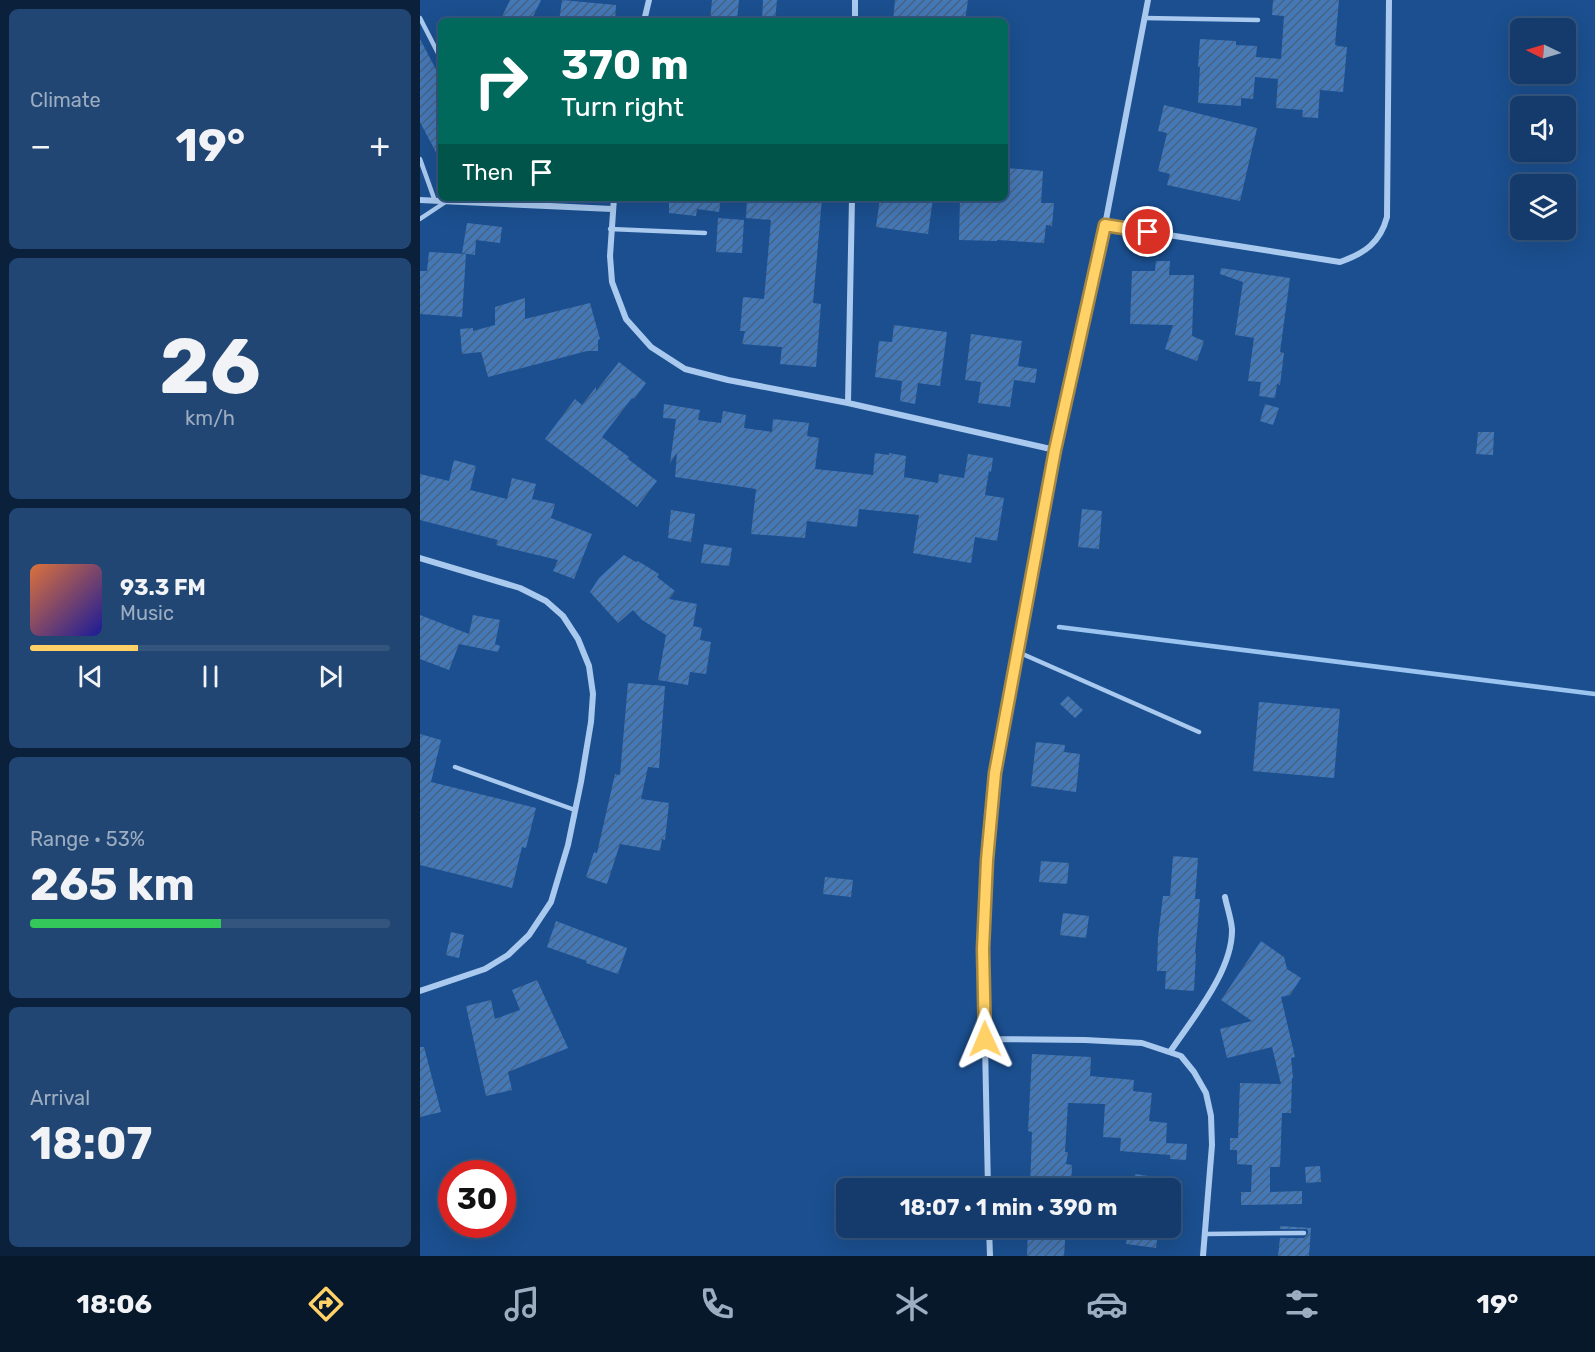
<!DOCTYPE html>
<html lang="en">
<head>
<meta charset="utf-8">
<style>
  :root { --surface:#143b6b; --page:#214673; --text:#f1f3f6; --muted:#9dadc1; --line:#33557e; --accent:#ffd166 }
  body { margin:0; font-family:Rubik,sans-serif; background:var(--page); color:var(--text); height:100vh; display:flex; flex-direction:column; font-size:22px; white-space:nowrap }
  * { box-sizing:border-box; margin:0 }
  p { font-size:20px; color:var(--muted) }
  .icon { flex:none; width:33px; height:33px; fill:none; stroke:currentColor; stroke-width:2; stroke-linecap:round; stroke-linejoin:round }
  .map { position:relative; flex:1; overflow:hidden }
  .drawer { display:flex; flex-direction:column; gap:9px; padding:9px; background:#0b203b; width:420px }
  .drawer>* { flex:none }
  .banner { position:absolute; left:18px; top:18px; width:570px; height:183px; border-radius:9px; box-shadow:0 6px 24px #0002,0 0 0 2px var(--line); background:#00695c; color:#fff; overflow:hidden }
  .needle { width:39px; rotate:275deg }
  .controls { position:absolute; left:1090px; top:18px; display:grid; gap:12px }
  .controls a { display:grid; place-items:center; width:66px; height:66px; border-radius:9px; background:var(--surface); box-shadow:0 6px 24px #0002,0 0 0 2px var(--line); font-size:30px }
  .speed { position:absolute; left:18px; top:1160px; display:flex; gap:12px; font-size:30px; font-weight:700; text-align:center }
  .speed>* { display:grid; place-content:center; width:78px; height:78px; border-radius:50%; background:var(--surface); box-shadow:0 6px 24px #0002,0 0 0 2px var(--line); line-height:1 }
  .speed .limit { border:9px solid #d22; background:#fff; color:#111 }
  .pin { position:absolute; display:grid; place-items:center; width:51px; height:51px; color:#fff; margin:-26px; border:3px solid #fff; border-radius:50%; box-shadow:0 2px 6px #0007 }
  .me { position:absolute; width:66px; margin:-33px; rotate:359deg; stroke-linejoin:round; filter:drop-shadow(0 0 4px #0008) }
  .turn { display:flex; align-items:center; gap:21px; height:126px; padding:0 24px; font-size:27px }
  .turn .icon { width:78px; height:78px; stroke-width:2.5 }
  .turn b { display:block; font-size:42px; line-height:51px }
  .then { display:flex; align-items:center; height:57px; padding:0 24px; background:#0003; gap:12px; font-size:22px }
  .big { font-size:45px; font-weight:700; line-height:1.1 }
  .drawer .card { flex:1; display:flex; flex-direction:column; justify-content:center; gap:9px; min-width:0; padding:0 21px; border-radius:9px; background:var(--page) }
  .drawer .dial { align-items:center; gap:0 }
  .dial b { font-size:78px; line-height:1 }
  .song { display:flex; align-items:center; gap:18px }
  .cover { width:72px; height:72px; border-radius:9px; background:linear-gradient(135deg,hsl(20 70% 55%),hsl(240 70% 35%)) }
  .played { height:6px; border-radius:3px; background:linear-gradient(90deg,var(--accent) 30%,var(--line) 30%) }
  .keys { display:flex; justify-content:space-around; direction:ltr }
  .heat { display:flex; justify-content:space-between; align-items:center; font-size:33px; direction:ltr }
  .charge { height:9px; border-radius:4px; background:linear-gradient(90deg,#34c759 53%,var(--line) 0) }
  .trip { position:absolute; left:416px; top:1178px; width:345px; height:60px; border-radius:9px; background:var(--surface); box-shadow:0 6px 24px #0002,0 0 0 2px var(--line); font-weight:700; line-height:60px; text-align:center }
  .tab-bar { display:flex; height:96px; justify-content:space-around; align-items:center; background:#08182b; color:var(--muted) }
  .tab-bar .icon { width:42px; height:42px }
  .tab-bar .active { color:var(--accent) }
  .tab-bar b { font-size:27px; color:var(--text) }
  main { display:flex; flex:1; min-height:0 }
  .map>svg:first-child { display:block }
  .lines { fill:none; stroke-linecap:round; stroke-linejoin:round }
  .stream { stroke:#9cc4f0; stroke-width:4.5 }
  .building { fill:url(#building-hatch) }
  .lane { stroke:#a9c9ee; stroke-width:4.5 }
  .street { stroke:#a9c9ee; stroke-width:6 }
  .route-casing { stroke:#a68842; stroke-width:15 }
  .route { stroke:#ffd166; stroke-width:10 }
</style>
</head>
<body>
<main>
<section class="drawer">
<div class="card"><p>Climate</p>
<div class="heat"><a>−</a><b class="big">19°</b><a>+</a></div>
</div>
<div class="card dial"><b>26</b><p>km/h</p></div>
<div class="card">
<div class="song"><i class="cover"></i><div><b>93.3 FM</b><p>Music</p></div></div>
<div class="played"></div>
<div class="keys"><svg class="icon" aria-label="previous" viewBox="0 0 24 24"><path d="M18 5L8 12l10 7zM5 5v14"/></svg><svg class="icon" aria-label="pause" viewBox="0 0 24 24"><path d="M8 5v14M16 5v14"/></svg><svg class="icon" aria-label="next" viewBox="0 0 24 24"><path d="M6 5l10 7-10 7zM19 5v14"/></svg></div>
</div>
<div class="card"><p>Range · 53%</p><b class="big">265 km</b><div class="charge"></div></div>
<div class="card"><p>Arrival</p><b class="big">18:07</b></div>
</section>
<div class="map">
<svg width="1175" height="1256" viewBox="0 0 1175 1256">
  <defs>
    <pattern id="building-hatch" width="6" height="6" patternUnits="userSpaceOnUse" patternTransform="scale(1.5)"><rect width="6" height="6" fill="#4478b7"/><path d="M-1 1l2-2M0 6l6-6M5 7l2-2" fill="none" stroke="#486282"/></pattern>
  </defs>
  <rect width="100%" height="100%" fill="#1b4f8f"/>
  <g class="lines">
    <path class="stream" d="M 639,627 L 1175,694"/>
  </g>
  <path class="building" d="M 90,0 L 121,0 L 111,21 L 80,21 Z
    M 142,0 L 196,5 L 195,21 L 139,21 Z
    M 292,0 L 319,0 L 317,21 L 290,21 Z
    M 343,0 L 357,0 L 355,21 L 342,21 Z
    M 475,0 L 548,0 L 545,21 L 473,21 Z
    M 853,0 L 919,0 L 915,45 L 917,45 L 917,46 L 927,47 L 923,92 L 900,90 L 898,118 L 882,117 L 883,110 L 856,108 L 858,79 L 835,77 L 833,99 L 821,98 L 821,106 L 778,103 L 780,67 L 778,67 L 780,39 L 816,41 L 816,45 L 837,46 L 836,57 L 861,59 L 864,16 L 852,15 Z
    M 0,39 L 21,79 L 21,162 L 0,122 Z
    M 744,105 L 837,128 L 820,201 L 747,185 L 750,174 L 738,171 L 747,133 L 738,131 Z
    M 585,168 L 623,171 L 621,203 L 634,203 L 632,226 L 626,225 L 624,243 L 577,240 L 577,241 L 539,240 L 540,198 L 585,198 Z
    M 249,198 L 301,198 L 299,212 L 277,209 L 276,216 L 249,213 Z
    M 327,198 L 402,198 L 393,303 L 401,304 L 396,367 L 360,364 L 362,347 L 322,344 L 325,331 L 320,331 L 323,297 L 344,299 L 351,220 L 326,218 Z
    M 460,198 L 513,198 L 508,234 L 456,227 Z
    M 298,218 L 324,220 L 322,253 L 296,252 Z
    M 47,223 L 82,227 L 80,243 L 56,240 L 55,255 L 42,253 Z
    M 9,252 L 46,254 L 42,317 L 0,314 L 0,271 L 7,271 Z
    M 736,261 L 750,261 L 749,275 L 774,275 L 772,336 L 784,341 L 777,361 L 745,349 L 753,325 L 710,324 L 712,271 L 735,271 Z
    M 801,268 L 870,278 L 860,352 L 864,353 L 860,385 L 857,384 L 855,398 L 839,396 L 841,382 L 828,381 L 834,338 L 815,335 L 823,282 L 800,274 Z
    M 105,298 L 105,319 L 170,303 L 180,339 L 178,340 L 178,351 L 167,351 L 68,377 L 61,352 L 42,354 L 40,329 L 53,328 L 53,331 L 75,325 L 75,307 Z
    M 474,325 L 527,332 L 520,386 L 498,383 L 495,404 L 480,401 L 482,381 L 455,377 L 459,341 L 472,342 Z
    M 551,334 L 602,341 L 598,366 L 617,369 L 615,383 L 594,380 L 590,407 L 558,403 L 561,382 L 545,380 Z
    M 199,362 L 226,383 L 214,399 L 212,398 L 182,437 L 209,457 L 208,459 L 237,481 L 217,507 L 125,439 L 155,399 L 162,405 L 176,387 L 176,391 Z
    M 244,404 L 280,410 L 278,420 L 301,423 L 303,411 L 326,415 L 324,428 L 352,432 L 353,419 L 389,423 L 387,436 L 399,438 L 395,469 L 453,475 L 455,453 L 469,455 L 469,453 L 486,456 L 484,477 L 518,483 L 519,474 L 544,478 L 548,454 L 573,458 L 571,472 L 569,471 L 565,495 L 584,498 L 577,541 L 555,537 L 551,563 L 493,553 L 499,515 L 439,509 L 437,527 L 387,521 L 385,538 L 331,534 L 336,489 L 255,477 L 257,453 L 250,463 L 256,419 L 243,418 Z
    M 845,404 L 859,408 L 853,425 L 840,421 Z
    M 1058,432 L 1074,432 L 1073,455 L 1056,454 Z
    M 34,460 L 56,466 L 50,490 L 87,499 L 92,478 L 116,484 L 112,499 L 135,504 L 131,518 L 172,534 L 154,579 L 133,571 L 138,560 L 76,545 L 78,540 L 0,520 L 0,474 L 29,481 Z
    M 662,509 L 682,511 L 679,549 L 658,547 Z
    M 251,510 L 275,514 L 271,542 L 248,538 Z
    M 284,544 L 312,548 L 309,566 L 281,563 Z
    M 204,555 L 216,562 L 218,561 L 239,574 L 237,577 L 255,591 L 249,599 L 277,604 L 273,626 L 282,628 L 280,640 L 291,642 L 286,674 L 270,672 L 268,685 L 238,680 L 246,635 L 222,620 L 213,610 L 198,623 L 170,592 L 179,578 Z
    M 0,615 L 49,634 L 53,615 L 80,620 L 75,644 L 80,646 L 78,652 L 39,644 L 29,670 L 0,659 Z
    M 208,683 L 245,686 L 239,768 L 228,767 L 221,799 L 249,803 L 245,840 L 242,839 L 240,851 L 200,844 L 187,884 L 166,877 L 174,852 L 177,853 L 195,774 L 200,775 Z
    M 648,696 L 663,710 L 655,718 L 640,704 Z
    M 839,702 L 920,709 L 914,778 L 833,771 Z
    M 0,734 L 21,740 L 11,782 L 116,808 L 106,848 L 102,847 L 92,888 L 0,865 Z
    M 616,742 L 645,745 L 644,752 L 660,754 L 656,792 L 611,786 Z
    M 753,856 L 778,858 L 775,899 L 780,899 L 775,953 L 776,953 L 774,991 L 745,989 L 746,971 L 737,971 L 738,937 L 743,896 L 750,896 Z
    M 621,861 L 649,863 L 647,884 L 619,882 Z
    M 405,877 L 433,880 L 431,897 L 403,894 Z
    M 643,913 L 669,916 L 666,938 L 640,935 Z
    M 136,921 L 207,948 L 198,974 L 166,963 L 167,961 L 127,947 Z
    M 31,932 L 44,935 L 39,958 L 26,955 Z
    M 841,941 L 864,957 L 867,969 L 881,978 L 870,995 L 861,997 L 875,1057 L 871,1058 L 873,1078 L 872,1078 L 871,1113 L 862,1113 L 860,1167 L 850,1167 L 850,1192 L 882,1191 L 882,1204 L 821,1205 L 821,1192 L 831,1192 L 832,1165 L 817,1164 L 817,1150 L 810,1150 L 810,1138 L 818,1138 L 820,1083 L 861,1084 L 852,1047 L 807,1058 L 800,1029 L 832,1021 L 801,1000 Z
    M 117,980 L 148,1048 L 88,1072 L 92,1090 L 66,1096 L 46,1006 L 71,1000 L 75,1019 L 100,1010 L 92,990 Z
    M 0,1047 L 4,1047 L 21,1112 L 0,1117 Z
    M 612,1054 L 671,1057 L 670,1076 L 714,1080 L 713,1091 L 732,1093 L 729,1121 L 747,1123 L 746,1143 L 767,1144 L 766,1160 L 750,1159 L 750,1155 L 700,1151 L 701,1138 L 683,1137 L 685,1104 L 648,1103 L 645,1152 L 648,1152 L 646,1164 L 652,1165 L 651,1188 L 610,1188 L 612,1132 L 608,1131 Z
    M 900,1166 L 901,1182 L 886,1183 L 885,1167 Z
    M 715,1174 L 762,1181 L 762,1188 L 713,1188 Z
    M 860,1226 L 891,1228 L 889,1256 L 858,1256 L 860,1238 L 884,1238 L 888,1234 L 888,1230 L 885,1229 L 860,1229 Z
    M 608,1227 L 646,1227 L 644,1256 L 607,1256 Z
    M 709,1227 L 739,1227 L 736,1248 L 706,1244 Z"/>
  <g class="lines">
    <path class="lane" d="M 0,18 L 21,59
      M 724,18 L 838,20
      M 0,159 L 15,201
      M 0,219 L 27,201
      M 190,229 L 285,233
      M 598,652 L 779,732
      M 35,767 L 155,810
      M 785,1234 L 884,1233"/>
    <path class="street" d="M 224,21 L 229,0
      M 435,21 L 435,0
      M 194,198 L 190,256 L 192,282 L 206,319 L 231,347 L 265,369 L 308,380 L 428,403 L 635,450
      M 0,200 L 192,209
      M 685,225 L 920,262 C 945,253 960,243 967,217 L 969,0
      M 428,403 L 432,198
      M 0,558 L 100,588 L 126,601 L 143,616 L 158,639 L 169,666 L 173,694 L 171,722 L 161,782 L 148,845 L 131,902 L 109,935 L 88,955 L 65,969 L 0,991
      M 565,1039 L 665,1040 L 722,1043 L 761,1056 L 774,1072 L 786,1093 L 791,1116 L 792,1145 L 783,1256
      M 750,1052 C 772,1019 813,971 812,929 C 811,918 807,907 805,897
      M 568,1188 L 563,949 L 567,860 L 575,773 L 635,450 L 685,225 L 728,0
      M 569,1227 L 570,1256"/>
  </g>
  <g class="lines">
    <defs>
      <path id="route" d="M 565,1039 L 563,949 L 567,860 L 575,773 L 635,450 L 685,225 L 728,232"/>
    </defs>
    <use href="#route" class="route-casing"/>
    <use href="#route" class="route"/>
  </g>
</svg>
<div class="controls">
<a><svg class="needle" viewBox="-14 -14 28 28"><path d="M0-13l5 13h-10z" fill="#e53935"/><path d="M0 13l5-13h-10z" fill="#9dadc1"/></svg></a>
<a><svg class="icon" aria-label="sound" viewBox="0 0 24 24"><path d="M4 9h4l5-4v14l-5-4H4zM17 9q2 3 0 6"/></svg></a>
<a><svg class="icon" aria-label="layers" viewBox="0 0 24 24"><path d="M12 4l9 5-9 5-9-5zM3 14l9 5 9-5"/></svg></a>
</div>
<div class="speed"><div class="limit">30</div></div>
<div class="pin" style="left:728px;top:232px;background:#d93025"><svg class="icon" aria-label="arrive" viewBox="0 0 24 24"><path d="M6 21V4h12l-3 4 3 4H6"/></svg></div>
<svg class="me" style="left:565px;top:1039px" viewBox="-20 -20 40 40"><path d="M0-17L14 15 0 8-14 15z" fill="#ffd166" stroke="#fff" stroke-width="4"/></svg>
<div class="trip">18:07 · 1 min · 390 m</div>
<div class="banner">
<div class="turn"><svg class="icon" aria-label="right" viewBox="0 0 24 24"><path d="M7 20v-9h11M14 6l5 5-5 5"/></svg><div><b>370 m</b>Turn right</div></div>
<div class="then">Then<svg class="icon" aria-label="arrive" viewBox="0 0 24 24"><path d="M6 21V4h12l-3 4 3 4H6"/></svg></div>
</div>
</div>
</main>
<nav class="tab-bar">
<b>18:06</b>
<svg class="icon active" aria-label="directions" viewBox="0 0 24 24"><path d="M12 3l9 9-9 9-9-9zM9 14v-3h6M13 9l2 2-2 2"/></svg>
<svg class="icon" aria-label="music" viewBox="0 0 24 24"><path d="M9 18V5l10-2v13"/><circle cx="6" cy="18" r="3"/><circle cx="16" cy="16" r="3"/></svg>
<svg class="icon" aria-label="phone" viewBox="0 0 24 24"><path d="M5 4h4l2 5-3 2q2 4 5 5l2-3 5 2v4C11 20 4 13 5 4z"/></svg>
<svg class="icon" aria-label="climate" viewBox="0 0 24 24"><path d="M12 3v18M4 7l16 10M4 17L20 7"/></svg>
<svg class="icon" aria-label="car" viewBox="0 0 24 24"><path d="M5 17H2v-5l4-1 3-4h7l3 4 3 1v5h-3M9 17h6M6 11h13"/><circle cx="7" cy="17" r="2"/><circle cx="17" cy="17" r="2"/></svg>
<svg class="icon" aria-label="filters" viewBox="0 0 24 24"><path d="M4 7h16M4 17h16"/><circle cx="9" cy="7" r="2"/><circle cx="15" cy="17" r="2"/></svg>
<b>19°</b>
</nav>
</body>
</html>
